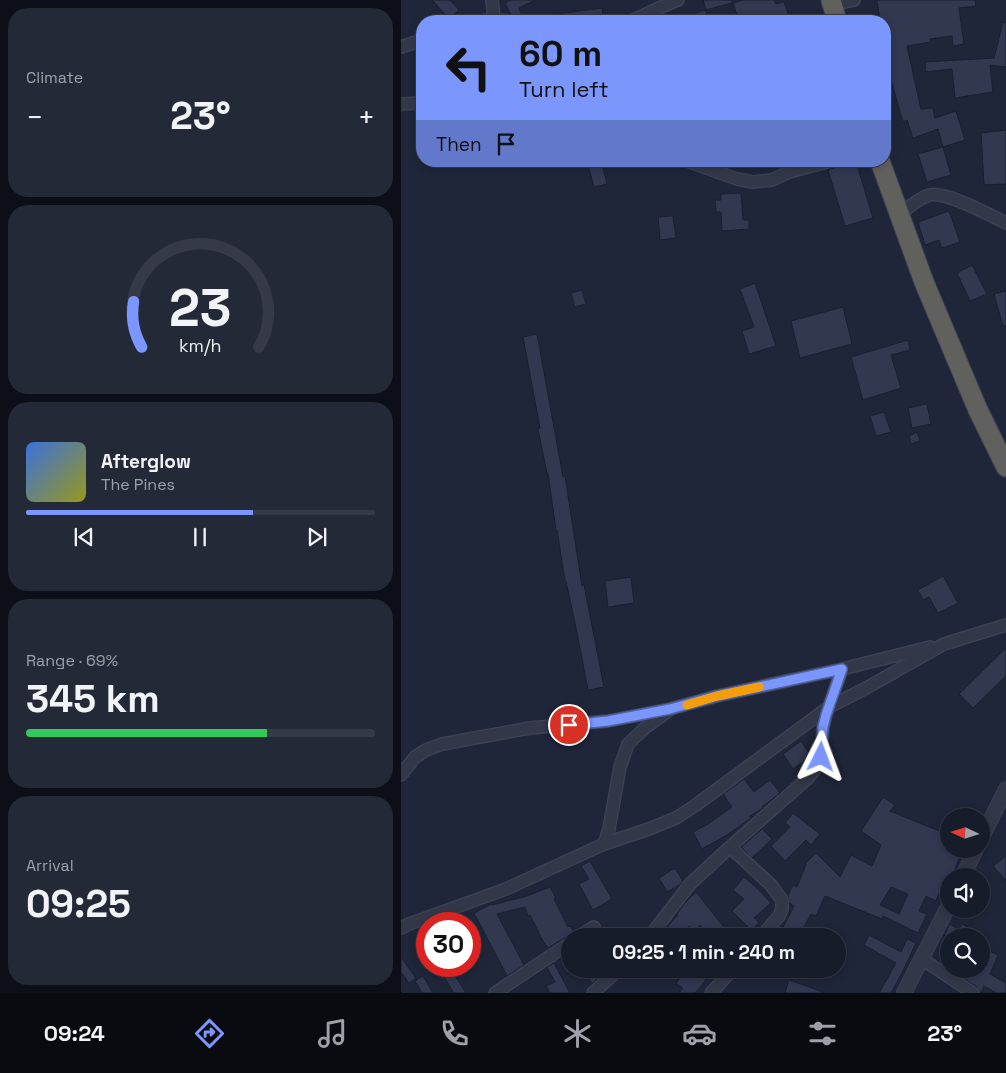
<!DOCTYPE html>
<html lang="en">
<head>
<meta charset="utf-8">
<style>
  :root { --surface:#171c2b; --page:#242937; --text:#f1f3f6; --muted:#9ea1a9; --line:#363a47; --accent:#7b96fd }
  body { margin:0; font-family:"Space Grotesk",sans-serif; background:var(--page); color:var(--text); height:100vh; display:flex; flex-direction:column; font-size:19px; white-space:nowrap }
  * { box-sizing:border-box; margin:0 }
  p { font-size:16px; color:var(--muted) }
  .icon { flex:none; width:28px; height:28px; fill:none; stroke:currentColor; stroke-width:2; stroke-linecap:round; stroke-linejoin:round }
  .map { position:relative; flex:1; overflow:hidden }
  .sheet { display:flex; flex-direction:column; gap:8px; padding:8px; background:#0d0f18; width:401px }
  .sheet>* { flex:none }
  .guide { position:absolute; left:15px; top:15px; width:475px; height:152px; border-radius:20px; box-shadow:0 2px 8px #0003,0 0 0 1px var(--line); background:#7b96fd; color:#111; overflow:hidden }
  .needle { width:32px; rotate:274deg }
  .controls { position:absolute; left:539px; top:808px; display:grid; gap:10px }
  .controls a { display:grid; place-items:center; width:50px; height:50px; border-radius:50%; background:var(--surface); box-shadow:0 2px 8px #0003,0 0 0 1px var(--line); font-size:25px }
  .speed { position:absolute; left:15px; top:912px; display:flex; gap:10px; font-size:25px; font-weight:700; text-align:center }
  .speed>* { display:grid; place-content:center; width:65px; height:65px; border-radius:50%; background:var(--surface); box-shadow:0 2px 8px #0003,0 0 0 1px var(--line); line-height:1 }
  .speed .limit { border:8px solid #d22; background:#fff; color:#111 }
  .pin { position:absolute; display:grid; place-items:center; width:42px; height:42px; color:#fff; margin:-21px; border:2px solid #fff; border-radius:50%; box-shadow:0 1px 5px #0007 }
  .me { position:absolute; width:55px; margin:-28px; rotate:3deg; stroke-linejoin:round; filter:drop-shadow(0 0 4px #0008) }
  .turn { display:flex; align-items:center; gap:18px; height:105px; padding:0 20px; font-size:22px }
  .turn .icon { width:65px; height:65px; stroke-width:2.5 }
  .turn b { display:block; font-size:35px; line-height:42px }
  .then { display:flex; align-items:center; height:48px; padding:0 20px; background:#0003; gap:10px; font-size:19px }
  .big { font-size:38px; font-weight:700; line-height:1.1 }
  .sheet .widget { flex:1; display:flex; flex-direction:column; justify-content:center; gap:8px; min-width:0; padding:0 18px; border-radius:20px; background:var(--page) }
  .sheet .dial { align-items:center; gap:0 }
  .dial svg { height:130px; overflow:visible; fill:none; stroke:var(--line); stroke-width:7; stroke-linecap:round; text-anchor:middle }
  .dial text { fill:var(--text); stroke:none }
  .song { display:flex; align-items:center; gap:15px }
  .cover { width:60px; height:60px; border-radius:8px; background:linear-gradient(135deg,hsl(220 70% 55%),hsl(60 70% 35%)) }
  .played { height:5px; border-radius:2px; background:linear-gradient(90deg,var(--accent) 65%,var(--line) 65%) }
  .keys { display:flex; justify-content:space-around; direction:ltr }
  .heat { display:flex; justify-content:space-between; align-items:center; font-size:28px; direction:ltr }
  .charge { height:8px; border-radius:4px; background:linear-gradient(90deg,#34c759 69%,var(--line) 0) }
  .trip { position:absolute; left:160px; top:928px; width:285px; height:50px; border-radius:25px; background:var(--surface); box-shadow:0 2px 8px #0003,0 0 0 1px var(--line); font-weight:700; line-height:50px; text-align:center }
  .dock { display:flex; height:80px; justify-content:space-around; align-items:center; background:#090b11; color:var(--muted) }
  .dock .icon { width:35px; height:35px }
  .dock .selected { color:var(--accent) }
  .dock b { font-size:22px; color:var(--text) }
  main { display:flex; flex:1; min-height:0 }
  .map>svg:first-child { display:block }
  .building { fill:#313850; stroke:#1a1f30; fill-rule:evenodd }
  .lines { fill:none; stroke-linecap:round; stroke-linejoin:round }
  .minor-casing { stroke:#3c4153; stroke-width:14 }
  .tertiary-casing { stroke:#3c4153; stroke-width:16 }
  .trunk-casing { stroke:#3d4254; stroke-width:21 }
  .minor { stroke:#333849; stroke-width:11 }
  .tertiary { stroke:#333849; stroke-width:14 }
  .trunk { stroke:#60605c; stroke-width:19 }
  .route-casing { stroke:#5062a4; stroke-width:12 }
  .route { stroke:#7b96fd; stroke-width:9 }
  .slow { stroke:#f59e0b; stroke-width:9 }
</style>
</head>
<body>
<main>
<section class="sheet">
<div class="widget"><p>Climate</p>
<div class="heat"><a>−</a><b class="big">23°</b><a>+</a></div>
</div>
<div class="widget dial"><svg viewBox="0 0 100 80">
<path d="M14 69A42 42 0 1 1 86 69"/>
<path d="M14 69A42 42 0 0 1 9 41" stroke="#7b96fd"/>
<text x="50" y="56" font-size="32" font-weight="700">23</text>
<text x="50" y="72" font-size="11">km/h</text>
</svg></div>
<div class="widget">
<div class="song"><i class="cover"></i><div><b>Afterglow</b><p>The Pines</p></div></div>
<div class="played"></div>
<div class="keys"><svg class="icon" aria-label="previous" viewBox="0 0 24 24"><path d="M18 5L8 12l10 7zM5 5v14"/></svg><svg class="icon" aria-label="pause" viewBox="0 0 24 24"><path d="M8 5v14M16 5v14"/></svg><svg class="icon" aria-label="next" viewBox="0 0 24 24"><path d="M6 5l10 7-10 7zM19 5v14"/></svg></div>
</div>
<div class="widget"><p>Range · 69%</p><b class="big">345 km</b><div class="charge"></div></div>
<div class="widget"><p>Arrival</p><b class="big">09:25</b></div>
</section>
<div class="map">
<svg width="605" height="993" viewBox="0 0 605 993">
  <rect width="100%" height="100%" fill="#1f2639"/>
  <path class="building" d="M 31,0 L 49,0 L 58,10 L 48,19 Z
    M 110,0 L 134,0 L 118,8 L 122,18 L 115,21 L 113,21 L 104,3 Z
    M 302,0 L 331,0 L 331,3 L 305,10 Z
    M 342,0 L 373,0 L 375,4 L 383,2 L 388,16 L 382,18 L 383,21 L 338,21 L 332,3 Z
    M 476,0 L 574,0 L 575,6 L 558,8 L 563,44 L 552,46 L 551,36 L 529,39 L 530,42 L 506,46 L 520,109 L 532,108 L 534,118 L 555,111 L 564,140 L 542,147 L 537,129 L 512,138 L 506,120 L 502,122 L 490,80 L 484,51 L 484,21 L 479,21 Z
    M 201,8 L 203,21 L 140,21 L 140,16 Z
    M 305,10 L 307,21 L 295,21 L 293,13 Z
    M 602,22 L 605,23 L 605,67 L 589,65 L 592,92 L 554,98 L 551,69 L 525,72 L 524,62 L 593,58 Z
    M 605,130 L 605,184 L 583,185 L 580,133 Z
    M 542,147 L 550,175 L 526,182 L 517,154 Z
    M 186,161 L 200,161 L 206,184 L 193,187 Z
    M 445,161 L 455,161 L 472,218 L 444,226 L 427,170 L 435,167 L 437,164 Z
    M 340,193 L 342,220 L 348,220 L 348,229 L 321,231 L 320,212 L 315,212 L 314,200 L 320,200 L 320,194 Z
    M 548,211 L 559,242 L 541,248 L 538,240 L 524,245 L 517,222 Z
    M 272,216 L 275,238 L 259,240 L 257,217 Z
    M 571,265 L 586,294 L 569,301 L 556,273 Z
    M 354,283 L 375,346 L 348,354 L 341,331 L 353,327 L 339,289 Z
    M 181,290 L 185,304 L 174,307 L 170,293 Z
    M 605,291 L 605,326 L 602,326 L 593,294 Z
    M 442,307 L 451,344 L 399,358 L 390,321 Z
    M 136,334 L 162,477 L 164,476 L 181,586 L 183,585 L 203,687 L 187,690 L 176,633 L 165,581 L 164,581 L 156,530 L 155,530 L 147,473 L 146,473 L 137,429 L 139,428 L 122,337 Z
    M 507,340 L 509,350 L 490,355 L 500,388 L 462,400 L 450,357 Z
    M 526,404 L 530,424 L 511,428 L 507,408 Z
    M 483,412 L 490,432 L 475,436 L 469,416 Z
    M 516,432 L 519,441 L 510,444 L 508,436 Z
    M 542,576 L 557,603 L 537,613 L 528,597 L 522,600 L 517,590 Z
    M 230,577 L 233,603 L 207,607 L 204,581 Z
    M 605,648 L 605,676 L 572,708 L 558,694 Z
    M 400,741 L 410,756 L 392,769 L 382,754 Z
    M 343,779 L 353,792 L 369,780 L 379,793 L 361,807 L 362,808 L 349,816 L 350,818 L 326,835 L 301,849 L 292,832 L 307,824 L 331,807 L 322,794 Z
    M 482,797 L 494,805 L 489,811 L 548,835 L 548,849 L 562,849 L 553,871 L 550,876 L 548,876 L 548,880 L 542,890 L 540,889 L 535,901 L 525,896 L 518,911 L 526,914 L 517,933 L 482,916 L 481,919 L 424,896 L 415,916 L 410,914 L 398,936 L 390,936 L 380,931 L 393,906 L 388,903 L 387,895 L 392,885 L 396,887 L 406,862 L 415,853 L 439,877 L 450,855 L 471,866 L 480,845 L 460,831 ZM 490,887 L 507,894 L 498,914 L 479,905 Z
    M 392,813 L 419,834 L 410,845 L 405,840 L 384,861 L 370,846 L 389,827 L 384,823 Z
    M 361,829 L 371,839 L 351,858 L 340,847 Z
    M 605,856 L 605,881 L 592,866 Z
    M 189,861 L 211,899 L 192,910 L 178,884 L 188,879 L 180,866 Z
    M 274,868 L 282,881 L 280,884 L 266,892 L 258,878 Z
    M 343,877 L 356,888 L 370,903 L 353,918 L 358,923 L 350,930 L 331,911 L 343,899 L 332,890 Z
    M 149,887 L 155,898 L 153,899 L 167,927 L 169,926 L 173,932 L 172,936 L 165,937 L 147,948 L 142,941 L 129,915 L 127,916 L 124,907 L 96,914 L 123,965 L 106,976 L 73,913 L 90,904 L 91,905 L 126,896 Z
    M 295,892 L 330,936 L 308,936 L 299,925 L 293,931 L 288,926 L 278,936 L 258,936 L 277,915 L 276,914 L 282,905 Z
    M 549,924 L 558,930 L 561,924 L 585,936 L 543,936 Z
    M 468,935 L 500,952 L 506,939 L 515,943 L 500,975 L 490,993 L 478,993 L 495,963 L 463,945 Z
    M 580,947 L 597,955 L 589,974 L 605,983 L 605,993 L 595,993 L 583,986 L 580,993 L 576,987 L 549,969 L 580,969 Z
    M 0,957 L 15,978 L 8,983 L 0,972 Z
    M 153,963 L 169,993 L 149,993 L 145,986 L 154,982 L 146,967 Z
    M 36,966 L 48,966 L 65,993 L 53,993 Z
    M 182,969 L 193,969 L 198,977 L 191,984 Z
    M 287,969 L 292,969 L 305,980 L 294,993 L 278,993 L 282,988 L 275,983 Z
    M 22,976 L 32,993 L 21,993 L 14,981 Z
    M 388,980 L 422,992 L 422,993 L 384,993 Z"/>
  <g class="lines">
    <defs>
      <path id="minor" d="M 91,0 L 93,19
        M 432,4 L 453,0
        M 80,21 L 93,19 L 105,21
        M 230,21 L 260,7 L 277,0
        M 0,47 L 21,40
        M 0,104 L 21,103
        M 286,161 L 336,179 L 352,182 L 371,180 L 388,172 L 430,161
        M 498,214 C 507,208 517,199 528,195 C 545,191 589,215 605,223
        M 0,775 L 14,757 L 25,750 L 41,744 L 129,728 L 207,721 L 269,709 L 316,696 L 441,669 L 529,647
        M 203,844 L 208,829 L 219,767 L 227,744 L 245,727 L 267,711
        M 329,847 L 370,885 L 381,900 L 381,909 L 378,916 L 361,936
        M 0,928 L 8,924 L 105,889 L 203,844 L 248,829 L 275,818 L 295,805 L 428,707 L 467,687 L 543,644 L 605,625
        M 179,936 L 193,927
        M 249,936 L 289,884 L 329,847 L 407,778 L 416,767 L 420,757 L 422,727 L 425,715 L 441,669
        M 521,959 L 572,993
        M 94,993 L 169,943
        M 192,993 L 218,969
        M 310,993 L 332,969"/>
      <path id="tertiary" d="M 580,839 L 605,789
        M 562,876 L 575,849
        M 503,993 L 548,905"/>
      <path id="trunk" d="M 430,0 L 436,21
        M 479,161 L 523,282 L 577,410 L 605,467"/>
    </defs>
    <use href="#minor" class="minor-casing"/>
    <use href="#tertiary" class="tertiary-casing"/>
    <use href="#trunk" class="trunk-casing"/>
    <use href="#minor" class="minor"/>
    <use href="#tertiary" class="tertiary"/>
    <use href="#trunk" class="trunk"/>
  </g>
  <g class="lines">
    <defs>
      <path id="route" d="M 168,725 L 207,721 L 269,709 L 316,696 L 441,669 L 425,715 L 422,727 L 420,757"/>
    </defs>
    <use href="#route" class="route-casing"/>
    <use href="#route" class="route"/>
    <path class="slow" d="M 286,705 L 316,696 L 358,687"/>
  </g>
</svg>
<div class="controls">
<a><svg class="needle" viewBox="-14 -14 28 28"><path d="M0-13l5 13h-10z" fill="#e53935"/><path d="M0 13l5-13h-10z" fill="#9ea1a9"/></svg></a>
<a><svg class="icon" aria-label="sound" viewBox="0 0 24 24"><path d="M4 9h4l5-4v14l-5-4H4zM17 9q2 3 0 6"/></svg></a>
<a><svg class="icon" aria-label="search" viewBox="0 0 24 24"><circle cx="10" cy="10" r="6"/><path d="M15 15l6 6"/></svg></a>
</div>
<div class="speed"><div class="limit">30</div></div>
<div class="pin" style="left:168px;top:725px;background:#d93025"><svg class="icon" aria-label="arrive" viewBox="0 0 24 24"><path d="M6 21V4h12l-3 4 3 4H6"/></svg></div>
<svg class="me" style="left:420px;top:757px" viewBox="-20 -20 40 40"><path d="M0-17L14 15 0 8-14 15z" fill="#7b96fd" stroke="#fff" stroke-width="4"/></svg>
<div class="trip">09:25 · 1 min · 240 m</div>
<div class="guide">
<div class="turn"><svg class="icon" aria-label="left" viewBox="0 0 24 24"><path d="M17 20v-9H6M10 6l-5 5 5 5"/></svg><div><b>60 m</b>Turn left</div></div>
<div class="then">Then<svg class="icon" aria-label="arrive" viewBox="0 0 24 24"><path d="M6 21V4h12l-3 4 3 4H6"/></svg></div>
</div>
</div>
</main>
<nav class="dock">
<b>09:24</b>
<svg class="icon selected" aria-label="directions" viewBox="0 0 24 24"><path d="M12 3l9 9-9 9-9-9zM9 14v-3h6M13 9l2 2-2 2"/></svg>
<svg class="icon" aria-label="music" viewBox="0 0 24 24"><path d="M9 18V5l10-2v13"/><circle cx="6" cy="18" r="3"/><circle cx="16" cy="16" r="3"/></svg>
<svg class="icon" aria-label="phone" viewBox="0 0 24 24"><path d="M5 4h4l2 5-3 2q2 4 5 5l2-3 5 2v4C11 20 4 13 5 4z"/></svg>
<svg class="icon" aria-label="climate" viewBox="0 0 24 24"><path d="M12 3v18M4 7l16 10M4 17L20 7"/></svg>
<svg class="icon" aria-label="car" viewBox="0 0 24 24"><path d="M5 17H2v-5l4-1 3-4h7l3 4 3 1v5h-3M9 17h6M6 11h13"/><circle cx="7" cy="17" r="2"/><circle cx="17" cy="17" r="2"/></svg>
<svg class="icon" aria-label="filters" viewBox="0 0 24 24"><path d="M4 7h16M4 17h16"/><circle cx="9" cy="7" r="2"/><circle cx="15" cy="17" r="2"/></svg>
<b>23°</b>
</nav>
</body>
</html>
